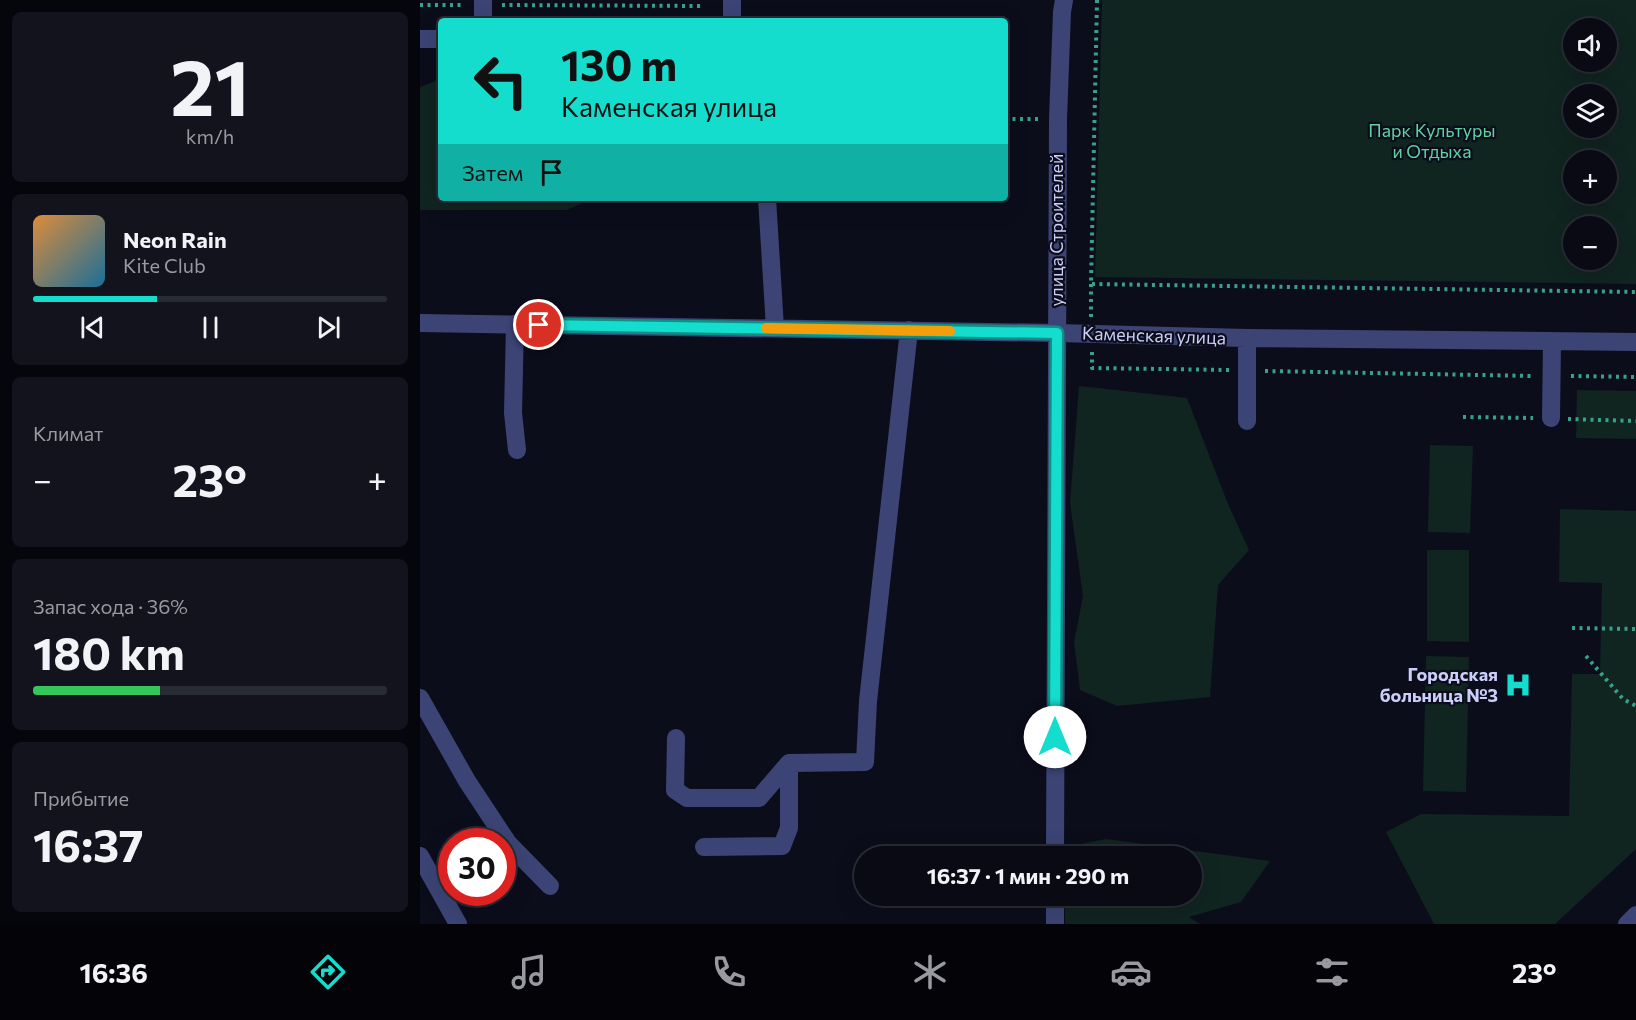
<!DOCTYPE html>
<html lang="ru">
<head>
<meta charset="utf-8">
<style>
  :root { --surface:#090a14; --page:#12131d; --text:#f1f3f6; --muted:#999aa0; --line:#292b34; --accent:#14ddcd }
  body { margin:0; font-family:Commissioner,sans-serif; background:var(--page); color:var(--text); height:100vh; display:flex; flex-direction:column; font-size:22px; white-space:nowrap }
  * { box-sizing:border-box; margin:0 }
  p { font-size:20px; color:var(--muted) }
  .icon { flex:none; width:33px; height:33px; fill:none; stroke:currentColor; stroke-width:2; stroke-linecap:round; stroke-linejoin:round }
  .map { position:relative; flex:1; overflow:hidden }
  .details { display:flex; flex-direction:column; gap:12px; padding:12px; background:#05060b; width:420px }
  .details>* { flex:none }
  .top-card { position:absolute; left:18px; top:18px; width:570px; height:183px; border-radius:6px; box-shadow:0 6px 24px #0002,0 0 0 2px var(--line); background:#14ddcd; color:#111; overflow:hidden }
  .buttons { position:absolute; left:1143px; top:18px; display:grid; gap:12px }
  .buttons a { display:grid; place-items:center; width:54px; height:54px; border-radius:50%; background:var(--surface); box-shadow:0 6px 24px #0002,0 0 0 2px var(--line); font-size:30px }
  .speed { position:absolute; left:18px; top:828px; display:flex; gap:12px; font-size:30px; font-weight:700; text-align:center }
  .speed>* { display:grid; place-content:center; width:78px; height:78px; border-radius:50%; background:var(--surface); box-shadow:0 6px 24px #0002,0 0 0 2px var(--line); line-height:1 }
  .speed .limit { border:9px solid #d22; background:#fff; color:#111 }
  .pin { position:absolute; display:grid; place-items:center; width:51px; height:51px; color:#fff; margin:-26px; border:3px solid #fff; border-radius:50%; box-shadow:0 2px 6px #0007 }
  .me { position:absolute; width:66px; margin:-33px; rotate:0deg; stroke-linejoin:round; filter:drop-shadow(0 0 4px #0008) }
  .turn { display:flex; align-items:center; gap:21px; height:126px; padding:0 24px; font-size:27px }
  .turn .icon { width:78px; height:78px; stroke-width:2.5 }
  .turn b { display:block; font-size:42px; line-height:51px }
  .then { display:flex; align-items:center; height:57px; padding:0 24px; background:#0003; gap:12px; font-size:22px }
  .big { font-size:45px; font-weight:700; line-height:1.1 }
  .details .card { flex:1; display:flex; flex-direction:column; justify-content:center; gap:9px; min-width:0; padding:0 21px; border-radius:9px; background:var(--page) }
  .details .dial { align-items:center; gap:0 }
  .dial b { font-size:78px; line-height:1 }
  .song { display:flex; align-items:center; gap:18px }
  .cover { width:72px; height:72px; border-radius:9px; background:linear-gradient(135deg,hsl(30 70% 55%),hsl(200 70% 35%)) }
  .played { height:6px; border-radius:3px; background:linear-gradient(90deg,var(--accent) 35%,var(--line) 35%) }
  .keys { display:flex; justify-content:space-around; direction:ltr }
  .heat { display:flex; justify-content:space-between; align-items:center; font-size:33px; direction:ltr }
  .charge { height:9px; border-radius:4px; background:linear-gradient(90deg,#34c759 36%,var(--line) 0) }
  .trip { position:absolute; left:434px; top:846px; width:348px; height:60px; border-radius:30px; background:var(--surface); box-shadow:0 6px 24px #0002,0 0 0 2px var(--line); font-weight:700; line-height:60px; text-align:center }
  .tabs { display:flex; height:96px; justify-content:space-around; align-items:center; background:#040408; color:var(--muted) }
  .tabs .icon { width:42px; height:42px }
  .tabs .selected { color:var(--accent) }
  .tabs b { font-size:27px; color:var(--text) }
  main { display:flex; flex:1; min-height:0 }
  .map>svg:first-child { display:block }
  .green { fill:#102420; fill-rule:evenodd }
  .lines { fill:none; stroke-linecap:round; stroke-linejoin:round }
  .path { stroke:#37a289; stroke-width:4; stroke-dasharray:3 4.5; stroke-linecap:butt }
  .minor { stroke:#3c4475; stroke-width:18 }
  .route-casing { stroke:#0d9085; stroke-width:15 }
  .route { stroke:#14ddcd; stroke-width:10 }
  .slow { stroke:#f59e0b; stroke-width:10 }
  .labels { text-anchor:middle; stroke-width:4.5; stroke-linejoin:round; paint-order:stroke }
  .park-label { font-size:18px; fill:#5fd2a1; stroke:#0c0d1b }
  .street-label { font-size:18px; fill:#cbcefa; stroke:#0c0d1b }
  .poi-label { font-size:18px; font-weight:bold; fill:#cbcefa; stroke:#0c0d1b; text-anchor:end }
</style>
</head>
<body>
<main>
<section class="details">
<div class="card dial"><b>21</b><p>km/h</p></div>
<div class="card">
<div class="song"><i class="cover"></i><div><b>Neon Rain</b><p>Kite Club</p></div></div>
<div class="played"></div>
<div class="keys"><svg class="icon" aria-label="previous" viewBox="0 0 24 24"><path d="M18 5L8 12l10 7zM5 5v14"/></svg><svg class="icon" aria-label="pause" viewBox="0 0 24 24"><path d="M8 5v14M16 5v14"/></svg><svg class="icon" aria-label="next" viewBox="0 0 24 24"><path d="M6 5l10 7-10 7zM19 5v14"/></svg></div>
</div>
<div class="card"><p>Климат</p>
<div class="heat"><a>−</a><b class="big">23°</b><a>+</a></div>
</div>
<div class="card"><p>Запас хода · 36%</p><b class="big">180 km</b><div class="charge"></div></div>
<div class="card"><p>Прибытие</p><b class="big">16:37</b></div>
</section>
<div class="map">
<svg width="1216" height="924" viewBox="0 0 1216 924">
  <rect width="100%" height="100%" fill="#0c0d1b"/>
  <path class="green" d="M 682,0 L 1216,0 L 1216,284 L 675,277 ZM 1186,28 L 1186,62 L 1154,62 L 1154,28 ZM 1186,94 L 1186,128 L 1154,128 L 1154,94 ZM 1186,160 L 1186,194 L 1154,194 L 1154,160 ZM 1186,226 L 1186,260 L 1154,260 L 1154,226 Z
    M 16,81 L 21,81 L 21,198 L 170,198 L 169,200 L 147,210 L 0,210 L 0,87 Z
    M 659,386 L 767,398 L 808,504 L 829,550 L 798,585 L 790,697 L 697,706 L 660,690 L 654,642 L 663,596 L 650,503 Z
    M 1157,390 L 1216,391 L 1216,439 L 1156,438 Z
    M 1010,445 L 1053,446 L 1050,533 L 1008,532 Z
    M 1140,509 L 1216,511 L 1216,849 L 1135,924 L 1014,924 L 966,832 L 1001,814 L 1149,816 L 1152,674 L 1180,674 L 1182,583 L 1139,582 Z
    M 1007,550 L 1049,550 L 1049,642 L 1007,641 Z
    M 1006,656 L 1049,657 L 1046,792 L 1003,791 Z
    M 686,839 L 850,861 L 821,902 L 769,917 L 780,924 L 645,924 L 645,896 L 771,896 L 771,856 L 645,856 L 645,847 Z"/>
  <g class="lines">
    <path class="path" d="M 677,0 L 671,284 L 1216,292
      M 0,5 L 44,5
      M 82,5 L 283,6
      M 585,119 L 619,119
      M 671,284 L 671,317
      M 672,352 L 672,368 L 810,370
      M 845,371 L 1113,376
      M 1151,376 L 1216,377
      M 1043,417 L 1113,418
      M 1148,419 L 1216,421
      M 1152,628 L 1216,629
      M 1166,656 L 1203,699 L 1216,706"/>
    <path class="minor" d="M 63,21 L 63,0
      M 312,21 L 312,0
      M 0,39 L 21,39
      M 347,198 L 355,328
      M 0,323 L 637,333 L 827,338 L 1216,342
      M 95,324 L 93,413 L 97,450
      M 827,338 L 827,421
      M 1131,418 L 1132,342
      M 0,698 L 47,781 L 88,843 L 130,886
      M 256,738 L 255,790 L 267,798 L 339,798 L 369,763
      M 284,847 L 362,846 L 369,828 L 369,763 L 445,762 L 448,701 L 489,330
      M 0,856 L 38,924
      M 635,856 L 638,119 L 642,12 L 644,0
      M 635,924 L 635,896
      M 1207,924 L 1216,915"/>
  </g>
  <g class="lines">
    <defs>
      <path id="route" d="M 119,325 L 637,333 L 635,737"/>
    </defs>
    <use href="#route" class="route-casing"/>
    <use href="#route" class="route"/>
    <path class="slow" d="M 346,328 L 530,331"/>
  </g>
  <defs>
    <symbol id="hospital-bare" viewBox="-9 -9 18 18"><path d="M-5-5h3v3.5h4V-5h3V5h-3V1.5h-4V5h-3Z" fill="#14ddcd" stroke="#0c0d1b" stroke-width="2.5" paint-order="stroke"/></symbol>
  </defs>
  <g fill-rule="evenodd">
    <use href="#hospital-bare" x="1079" y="666" width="38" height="38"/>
  </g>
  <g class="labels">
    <g class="park-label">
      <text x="1012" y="137">Парк Культуры<tspan x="1012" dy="21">и Отдыха</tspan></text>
    </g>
    <g class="street-label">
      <text transform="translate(637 230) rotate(-90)" y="6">улица Строителей</text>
      <text transform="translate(734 336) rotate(2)" y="6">Каменская улица</text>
    </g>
    <g class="poi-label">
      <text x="1078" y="681">Городская<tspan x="1078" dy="21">больница №3</tspan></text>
    </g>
  </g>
</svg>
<div class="buttons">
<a><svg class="icon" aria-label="sound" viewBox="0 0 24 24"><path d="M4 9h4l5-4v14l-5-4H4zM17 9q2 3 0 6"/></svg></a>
<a><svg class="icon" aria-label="layers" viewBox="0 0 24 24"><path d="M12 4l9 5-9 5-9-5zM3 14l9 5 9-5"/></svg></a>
<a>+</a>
<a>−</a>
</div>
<div class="speed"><div class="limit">30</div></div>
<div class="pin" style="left:119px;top:325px;background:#d93025"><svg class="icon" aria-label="arrive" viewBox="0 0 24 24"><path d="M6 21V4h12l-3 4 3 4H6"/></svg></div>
<svg class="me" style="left:635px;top:737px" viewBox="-20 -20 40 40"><circle r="19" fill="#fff"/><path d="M0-13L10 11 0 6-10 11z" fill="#14ddcd"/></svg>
<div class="trip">16:37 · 1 мин · 290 m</div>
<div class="top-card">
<div class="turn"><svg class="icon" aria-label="left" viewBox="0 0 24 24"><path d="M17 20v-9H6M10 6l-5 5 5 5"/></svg><div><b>130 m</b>Каменская улица</div></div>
<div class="then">Затем<svg class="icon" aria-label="arrive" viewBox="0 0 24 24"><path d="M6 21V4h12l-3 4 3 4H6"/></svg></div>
</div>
</div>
</main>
<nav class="tabs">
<b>16:36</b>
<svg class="icon selected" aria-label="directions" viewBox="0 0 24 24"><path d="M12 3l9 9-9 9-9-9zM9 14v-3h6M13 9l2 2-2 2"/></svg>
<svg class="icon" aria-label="music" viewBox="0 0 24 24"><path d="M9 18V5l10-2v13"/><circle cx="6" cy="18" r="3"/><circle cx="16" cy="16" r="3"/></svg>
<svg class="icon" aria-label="phone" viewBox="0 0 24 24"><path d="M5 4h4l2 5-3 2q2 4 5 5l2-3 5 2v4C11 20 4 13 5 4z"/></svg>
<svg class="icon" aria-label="climate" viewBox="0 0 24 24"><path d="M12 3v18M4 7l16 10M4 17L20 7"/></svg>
<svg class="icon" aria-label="car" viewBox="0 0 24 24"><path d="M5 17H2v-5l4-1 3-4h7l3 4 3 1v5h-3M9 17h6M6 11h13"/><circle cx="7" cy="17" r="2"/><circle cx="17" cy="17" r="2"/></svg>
<svg class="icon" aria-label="filters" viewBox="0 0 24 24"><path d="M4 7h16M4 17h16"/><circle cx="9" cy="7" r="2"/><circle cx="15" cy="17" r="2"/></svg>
<b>23°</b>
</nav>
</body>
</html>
